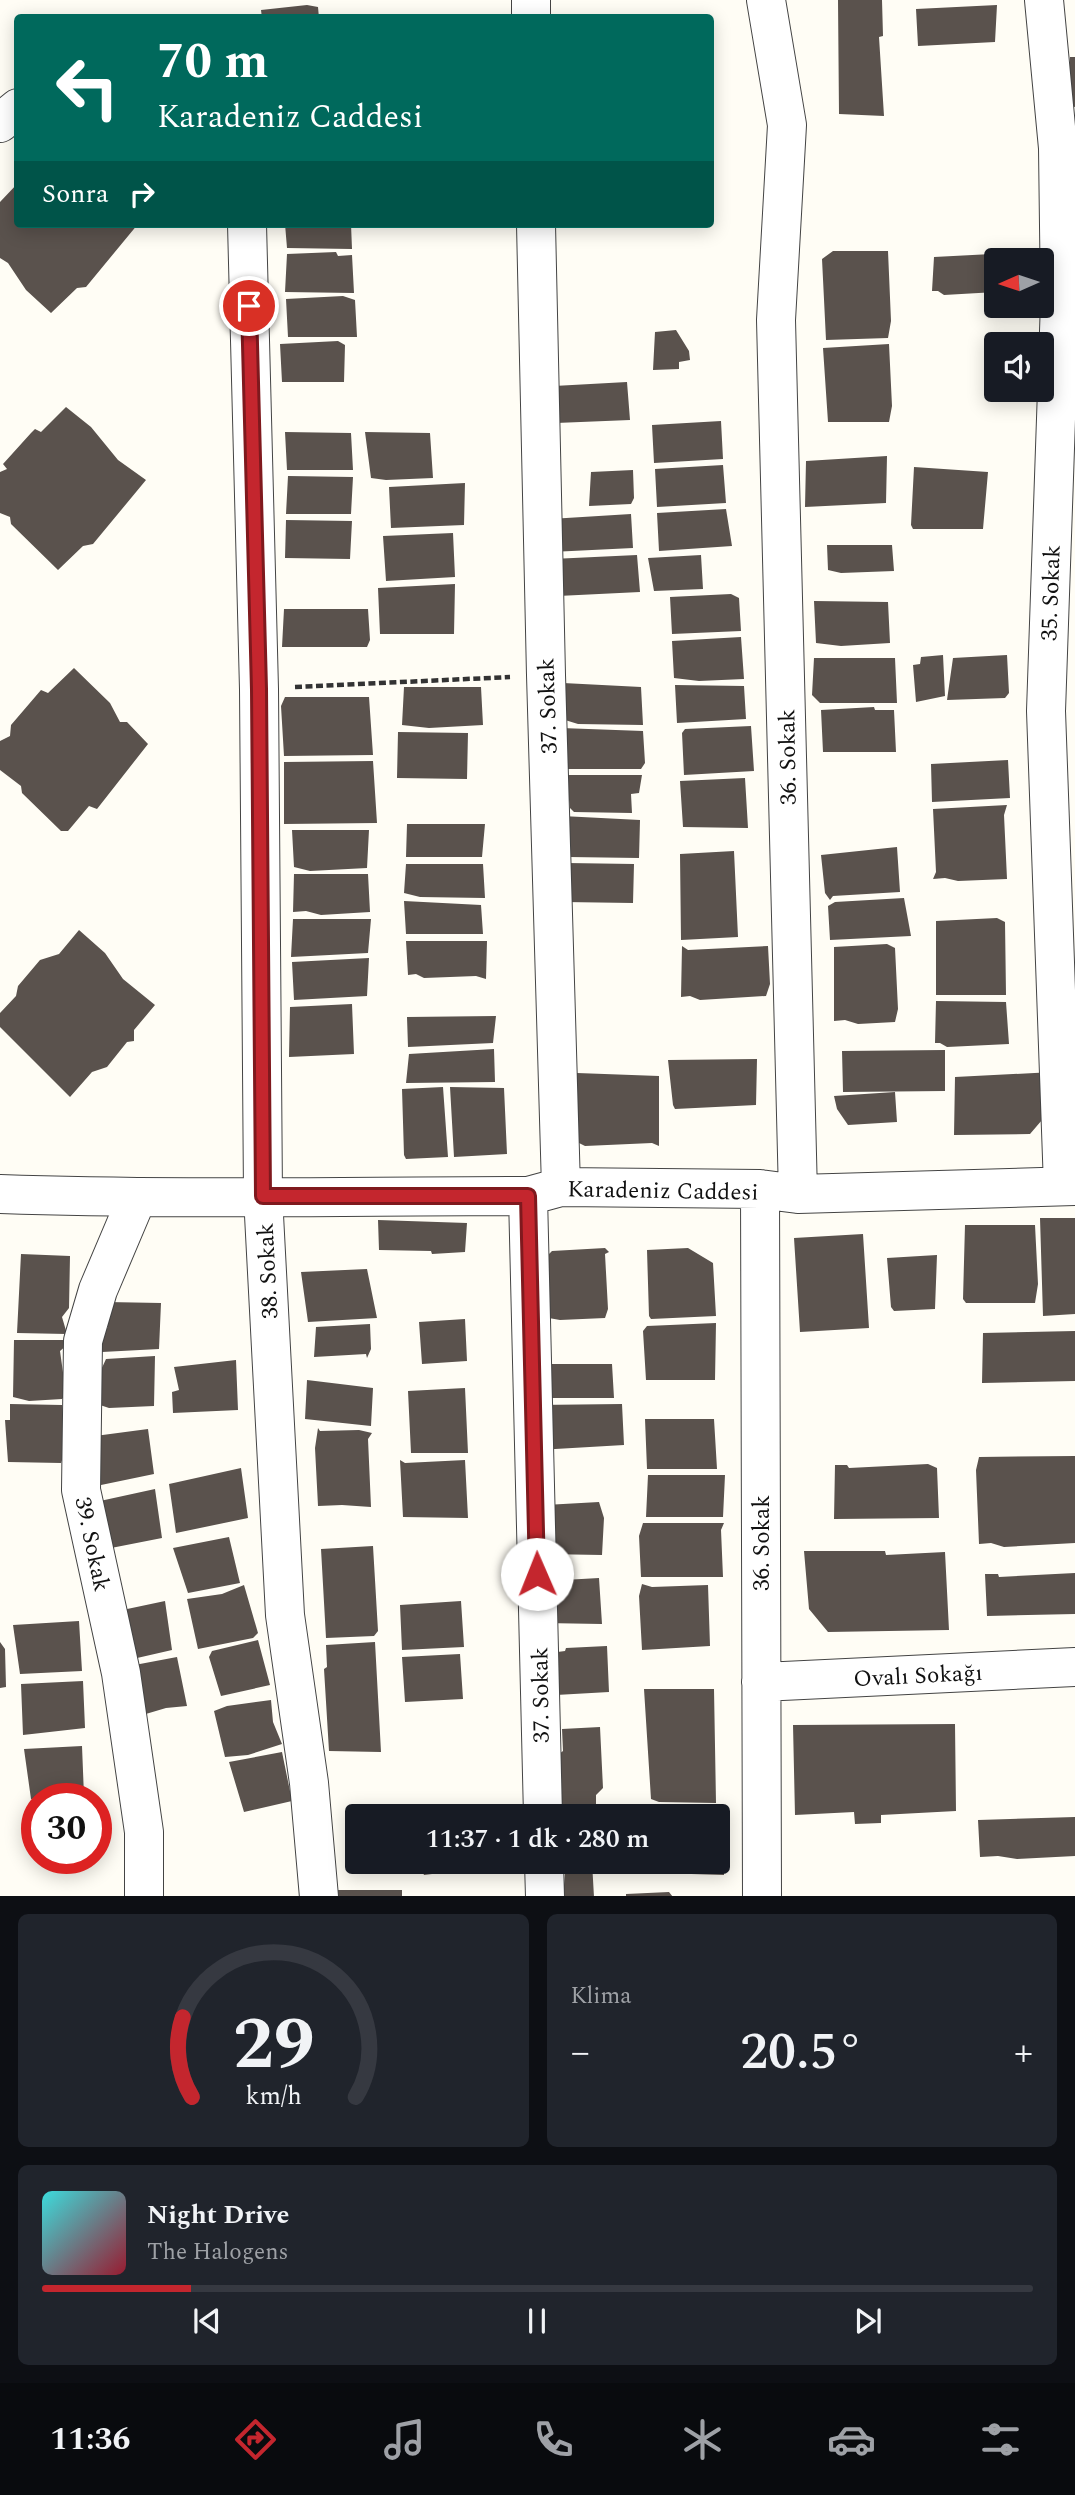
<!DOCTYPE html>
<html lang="tr">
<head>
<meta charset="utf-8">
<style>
  :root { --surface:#171b24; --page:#20242c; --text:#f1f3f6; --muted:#9ea1a6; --line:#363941; --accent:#c4262e }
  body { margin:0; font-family:Spectral,serif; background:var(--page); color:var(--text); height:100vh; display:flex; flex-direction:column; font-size:26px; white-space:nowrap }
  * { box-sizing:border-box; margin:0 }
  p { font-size:23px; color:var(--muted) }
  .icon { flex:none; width:38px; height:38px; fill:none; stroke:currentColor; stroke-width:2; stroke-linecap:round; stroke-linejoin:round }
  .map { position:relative; height:1896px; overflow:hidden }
  .drawer { display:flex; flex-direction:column; gap:18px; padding:18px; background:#0d0f14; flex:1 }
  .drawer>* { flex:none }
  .hud { position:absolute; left:14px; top:14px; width:700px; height:214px; border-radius:7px; box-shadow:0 4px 18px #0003; background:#00695c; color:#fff; overflow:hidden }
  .needle { width:46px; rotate:267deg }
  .buttons { position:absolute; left:984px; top:248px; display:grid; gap:14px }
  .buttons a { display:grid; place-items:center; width:70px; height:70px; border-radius:7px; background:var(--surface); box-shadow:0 4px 18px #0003; font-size:35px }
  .speed { position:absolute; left:21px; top:1783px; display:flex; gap:14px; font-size:35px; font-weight:700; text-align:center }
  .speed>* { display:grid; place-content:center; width:91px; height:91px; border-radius:50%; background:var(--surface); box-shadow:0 4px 18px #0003; line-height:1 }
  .speed .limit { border:10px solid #d22; background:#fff; color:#111 }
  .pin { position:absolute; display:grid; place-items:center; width:60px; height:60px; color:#fff; margin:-30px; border:4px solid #fff; border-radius:50%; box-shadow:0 2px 7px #0007 }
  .me { position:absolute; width:77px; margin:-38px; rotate:359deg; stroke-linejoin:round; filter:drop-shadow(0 0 5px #0008) }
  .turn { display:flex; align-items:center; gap:24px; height:147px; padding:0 28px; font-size:32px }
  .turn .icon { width:91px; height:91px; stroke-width:2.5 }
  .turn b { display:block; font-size:49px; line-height:60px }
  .then { display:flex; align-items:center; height:66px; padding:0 28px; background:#0003; gap:14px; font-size:26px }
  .big { font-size:52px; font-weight:600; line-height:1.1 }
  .drawer .card { flex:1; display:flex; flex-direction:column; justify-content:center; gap:10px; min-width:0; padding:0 24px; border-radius:10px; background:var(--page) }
  .drawer .dial { align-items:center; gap:0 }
  .dial svg { height:182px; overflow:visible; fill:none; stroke:var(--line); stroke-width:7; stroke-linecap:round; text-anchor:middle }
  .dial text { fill:var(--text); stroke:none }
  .song { display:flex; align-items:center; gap:21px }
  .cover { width:84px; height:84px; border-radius:10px; background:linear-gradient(135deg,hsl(180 70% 55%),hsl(350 70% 35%)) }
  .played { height:7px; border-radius:4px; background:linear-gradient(90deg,var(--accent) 15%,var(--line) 15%) }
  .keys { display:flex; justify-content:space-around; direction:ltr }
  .heat { display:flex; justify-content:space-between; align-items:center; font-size:38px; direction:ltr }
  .drawer .tiles { flex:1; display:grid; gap:18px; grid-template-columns:1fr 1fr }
  .card:last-child { grid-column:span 2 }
  .trip { position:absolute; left:345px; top:1804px; width:385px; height:70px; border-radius:7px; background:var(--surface); box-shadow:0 4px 18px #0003; font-weight:600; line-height:70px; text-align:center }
  .menu { display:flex; height:112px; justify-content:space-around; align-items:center; background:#090b0e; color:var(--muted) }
  .menu .icon { width:49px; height:49px }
  .menu .on { color:var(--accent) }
  .menu b { font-size:32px; color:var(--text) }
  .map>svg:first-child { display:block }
  .building { fill:#5a524d }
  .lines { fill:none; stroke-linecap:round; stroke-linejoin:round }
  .street-casing { stroke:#444; stroke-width:40 }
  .path { stroke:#333; stroke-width:4.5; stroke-dasharray:7 3.5; stroke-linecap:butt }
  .street { stroke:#fff; stroke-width:38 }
  .route-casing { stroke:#7f191e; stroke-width:18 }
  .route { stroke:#c4262e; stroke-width:12 }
  .labels { text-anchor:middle; stroke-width:7; stroke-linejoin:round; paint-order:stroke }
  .street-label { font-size:23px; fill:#111; stroke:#fff }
</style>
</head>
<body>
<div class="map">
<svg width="1075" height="1897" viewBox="0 0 1075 1897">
  <rect width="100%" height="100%" fill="#fffdf5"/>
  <path class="building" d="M 838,0 L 882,0 L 883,36 L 879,37 L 884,116 L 839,114 Z
    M 307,5 L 318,7 L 319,18 L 262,18 L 261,10 Z
    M 997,5 L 995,42 L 918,46 L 916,9 Z
    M 1070,57 L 1075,57 L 1075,107 L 1069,106 Z
    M 18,183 L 18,224 L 138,224 L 86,287 L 77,288 L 51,313 L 26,290 L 8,263 L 0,258 L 0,202 Z
    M 285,224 L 351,224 L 352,249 L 287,248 Z
    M 833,251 L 888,251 L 891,321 L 888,338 L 826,340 L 822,259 Z
    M 336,252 L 338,256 L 352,255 L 354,293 L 285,292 L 287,254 Z
    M 1011,253 L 1011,261 L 996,261 L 996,292 L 944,295 L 938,291 L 932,291 L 934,257 Z
    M 343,296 L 355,300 L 357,337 L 288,337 L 286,299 Z
    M 676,330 L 689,351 L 690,360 L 679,362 L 679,369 L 653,370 L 655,332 Z
    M 338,341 L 345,345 L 344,382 L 282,382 L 280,344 Z
    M 889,344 L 892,406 L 889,422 L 828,422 L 823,348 Z
    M 627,382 L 630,420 L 556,423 L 554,386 Z
    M 66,407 L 91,427 L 118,460 L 146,480 L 93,544 L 83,546 L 58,570 L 11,524 L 10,517 L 0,513 L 0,472 L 7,469 L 3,464 L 31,433 L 35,429 L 41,432 Z
    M 721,421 L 723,459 L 654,463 L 652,425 Z
    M 285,432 L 351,433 L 353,470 L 287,470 Z
    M 365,432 L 430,433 L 433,478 L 386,480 L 371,478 Z
    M 887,456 L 886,503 L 805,507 L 806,461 Z
    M 723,465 L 726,503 L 657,507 L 655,469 Z
    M 914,467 L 988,472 L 983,529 L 913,529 L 911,525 Z
    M 633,470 L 634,498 L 631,504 L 589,506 L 591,472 Z
    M 288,476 L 353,477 L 351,514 L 286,514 Z
    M 465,483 L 464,525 L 391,528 L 389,487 Z
    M 726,509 L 732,546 L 659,551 L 657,513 Z
    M 631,514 L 633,548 L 551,552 L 550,519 Z
    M 286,520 L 352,521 L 350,559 L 285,558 Z
    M 453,533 L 455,577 L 386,581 L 383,536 Z
    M 827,545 L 892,545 L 894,571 L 841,573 L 828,570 Z
    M 637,555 L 640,592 L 558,596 L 552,559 Z
    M 701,555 L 703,589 L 654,591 L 648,558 Z
    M 455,584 L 454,634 L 380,634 L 378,588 Z
    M 731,594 L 739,598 L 741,631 L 672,634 L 670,597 Z
    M 814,601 L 888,602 L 890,643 L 841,646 L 816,643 Z
    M 284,609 L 368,609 L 370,640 L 367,647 L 282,647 Z
    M 741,637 L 744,679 L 699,681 L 674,678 L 672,641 Z
    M 943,655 L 945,696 L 916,702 L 913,665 L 920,664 L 921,657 Z
    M 1007,655 L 1009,693 L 1005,698 L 947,700 L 953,658 Z
    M 814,658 L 895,658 L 897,703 L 820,703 L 812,695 Z
    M 74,668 L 110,703 L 120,722 L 127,722 L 148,744 L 97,809 L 89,806 L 68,831 L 61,831 L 22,793 L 21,786 L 0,770 L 0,741 L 10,736 L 11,725 L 41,690 L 48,693 Z
    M 563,683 L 641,687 L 643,725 L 578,724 L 565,720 Z
    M 675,685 L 744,686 L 746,719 L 677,723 Z
    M 404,687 L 481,687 L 483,725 L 429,728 L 402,725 Z
    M 285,697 L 369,697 L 373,755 L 284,756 L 281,706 Z
    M 874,707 L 875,710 L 894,710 L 896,752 L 823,752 L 821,710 Z
    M 751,726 L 754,771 L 684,775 L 682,733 L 685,729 Z
    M 561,728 L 643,731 L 645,763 L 641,769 L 568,769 Z
    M 398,732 L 468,733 L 467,779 L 397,778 Z
    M 1008,760 L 1010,798 L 932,802 L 931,764 Z
    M 373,761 L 377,823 L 284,824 L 284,762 Z
    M 566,775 L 642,775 L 639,793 L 631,794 L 632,813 L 574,812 L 570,808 Z
    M 745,778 L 748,828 L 683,827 L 680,781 Z
    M 1007,805 L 1004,815 L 1007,879 L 958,881 L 945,878 L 933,879 L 936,872 L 933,809 Z
    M 562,816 L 640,820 L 639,858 L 569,857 Z
    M 407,824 L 485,824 L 482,857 L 406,857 Z
    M 292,830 L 369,830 L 367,868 L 310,871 L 294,867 Z
    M 897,847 L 900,892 L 833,896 L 830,900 L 825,893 L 821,855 Z
    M 734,851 L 738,937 L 681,940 L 680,854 Z
    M 567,863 L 634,864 L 633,903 L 564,902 Z
    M 406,864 L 483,864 L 485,898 L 420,897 L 404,893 Z
    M 294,874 L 368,874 L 370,912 L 321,915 L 306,911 L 293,912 Z
    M 904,898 L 911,936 L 830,940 L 828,906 L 835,902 Z
    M 404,901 L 481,905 L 483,934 L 406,934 Z
    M 997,918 L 1005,922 L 1006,995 L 936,995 L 936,921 Z
    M 293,919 L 371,919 L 368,953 L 291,957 Z
    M 79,930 L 105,953 L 123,979 L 155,1005 L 134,1030 L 134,1041 L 127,1042 L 107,1067 L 92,1072 L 70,1097 L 0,1027 L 0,1013 L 16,996 L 18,986 L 40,960 L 59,954 Z
    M 406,941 L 487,941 L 486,979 L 476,976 L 424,978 L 416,974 L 408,975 Z
    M 887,944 L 895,948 L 898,1009 L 895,1022 L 858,1024 L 845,1020 L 834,1021 L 834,947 Z
    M 682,946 L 688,950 L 768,946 L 770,984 L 766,996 L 700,1000 L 690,996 L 681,997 Z
    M 369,958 L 367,996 L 294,1000 L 292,962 Z
    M 936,1001 L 1006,1002 L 1009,1044 L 947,1047 L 940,1043 L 935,1043 Z
    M 352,1004 L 354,1054 L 289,1057 L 290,1007 Z
    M 496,1016 L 493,1043 L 408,1047 L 407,1017 Z
    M 494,1049 L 495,1082 L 406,1083 L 409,1054 Z
    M 945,1050 L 945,1091 L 843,1092 L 842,1051 Z
    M 757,1059 L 756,1105 L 675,1109 L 673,1105 L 668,1060 Z
    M 1053,1072 L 1054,1106 L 1030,1134 L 954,1135 L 955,1077 Z
    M 577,1073 L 659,1076 L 659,1146 L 652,1143 L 585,1146 L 577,1142 Z
    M 443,1087 L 448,1157 L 406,1159 L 404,1155 L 402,1089 Z
    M 450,1087 L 504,1088 L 507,1154 L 454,1157 Z
    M 895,1092 L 897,1122 L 848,1125 L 837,1109 L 834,1096 Z
    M 1040,1218 L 1075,1218 L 1075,1314 L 1043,1316 Z
    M 378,1220 L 467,1223 L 465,1252 L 432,1254 L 431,1251 L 379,1250 Z
    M 965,1225 L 1035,1225 L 1038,1284 L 1035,1303 L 966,1303 L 963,1299 Z
    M 863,1234 L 869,1328 L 800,1332 L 794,1238 Z
    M 605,1248 L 609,1252 L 605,1254 L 608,1309 L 605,1318 L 560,1320 L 543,1317 L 539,1264 L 552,1251 Z
    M 688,1248 L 713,1263 L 716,1316 L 651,1319 L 649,1316 L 647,1250 Z
    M 21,1254 L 70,1256 L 69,1308 L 62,1317 L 67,1334 L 17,1333 Z
    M 937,1255 L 935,1309 L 894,1311 L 891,1307 L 887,1258 Z
    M 367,1269 L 377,1318 L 308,1322 L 301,1272 Z
    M 107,1302 L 161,1303 L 159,1349 L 102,1352 L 97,1343 L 108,1327 Z
    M 465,1319 L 467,1361 L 422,1364 L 419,1322 Z
    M 716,1323 L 715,1380 L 646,1380 L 643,1331 L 647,1326 Z
    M 370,1324 L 371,1349 L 367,1358 L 366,1354 L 314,1357 L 316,1327 Z
    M 1075,1331 L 1075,1381 L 982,1383 L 983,1333 Z
    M 14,1340 L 67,1340 L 67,1345 L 60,1351 L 66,1394 L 62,1399 L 29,1401 L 13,1397 Z
    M 155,1356 L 154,1406 L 109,1408 L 97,1404 L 96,1381 L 106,1359 Z
    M 236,1360 L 238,1410 L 173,1413 L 172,1392 L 179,1390 L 174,1367 Z
    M 537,1364 L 612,1364 L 614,1398 L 539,1398 Z
    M 307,1380 L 373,1388 L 371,1426 L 305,1419 Z
    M 465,1388 L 468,1453 L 411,1453 L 408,1391 Z
    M 10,1404 L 62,1405 L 65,1451 L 61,1463 L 8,1462 L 5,1420 L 10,1420 Z
    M 622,1404 L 624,1445 L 538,1450 L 536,1405 Z
    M 645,1419 L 714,1419 L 717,1469 L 647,1469 Z
    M 318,1428 L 320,1431 L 359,1430 L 372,1433 L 368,1439 L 371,1507 L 342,1505 L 318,1506 L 315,1448 Z
    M 148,1429 L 154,1474 L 101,1485 L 95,1436 Z
    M 1075,1456 L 1075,1543 L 1004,1547 L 991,1543 L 979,1544 L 976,1470 L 979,1457 Z
    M 400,1460 L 405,1463 L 465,1460 L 468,1518 L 403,1517 Z
    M 928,1464 L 937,1468 L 939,1518 L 834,1519 L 835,1465 L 847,1465 L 849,1468 Z
    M 241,1468 L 248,1518 L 176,1533 L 169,1484 Z
    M 648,1475 L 725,1475 L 723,1517 L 646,1517 Z
    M 155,1489 L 162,1538 L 106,1549 L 100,1501 Z
    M 599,1502 L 604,1518 L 602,1555 L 544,1554 L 545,1505 Z
    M 643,1523 L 724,1523 L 721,1530 L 723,1577 L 641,1577 L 639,1536 Z
    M 229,1537 L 240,1583 L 188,1593 L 173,1548 Z
    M 373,1546 L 378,1631 L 374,1636 L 326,1638 L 321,1549 Z
    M 804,1551 L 885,1551 L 886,1555 L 945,1552 L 949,1630 L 828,1632 L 809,1609 Z
    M 1075,1573 L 1075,1614 L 987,1616 L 985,1574 L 998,1574 L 999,1577 Z
    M 599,1578 L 602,1624 L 544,1623 L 546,1581 Z
    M 642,1584 L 652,1587 L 708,1585 L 710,1646 L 642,1650 L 639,1596 Z
    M 244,1585 L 258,1633 L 253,1638 L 198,1649 L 187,1599 L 222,1594 Z
    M 165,1601 L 172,1650 L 124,1661 L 113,1612 Z
    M 461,1601 L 464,1647 L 402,1650 L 400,1605 Z
    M 79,1621 L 82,1671 L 20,1674 L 13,1625 Z
    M 258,1640 L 270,1685 L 221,1696 L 209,1657 L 212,1651 Z
    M 0,1642 L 5,1649 L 6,1687 L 0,1688 Z
    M 375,1642 L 381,1752 L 329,1751 L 324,1669 L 327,1667 L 326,1645 Z
    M 607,1646 L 609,1692 L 556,1695 L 550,1653 L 565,1651 L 566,1648 Z
    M 460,1654 L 463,1699 L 405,1702 L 402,1657 Z
    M 177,1657 L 187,1706 L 166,1708 L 139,1716 L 124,1667 Z
    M 83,1681 L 85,1728 L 23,1735 L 21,1684 Z
    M 644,1689 L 714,1689 L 716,1803 L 659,1802 L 651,1799 Z
    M 271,1700 L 273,1722 L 282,1744 L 248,1755 L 225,1757 L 214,1711 L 227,1706 Z
    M 955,1724 L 956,1811 L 881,1815 L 881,1823 L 855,1824 L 854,1812 L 795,1815 L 793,1725 Z
    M 600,1727 L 603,1788 L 596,1795 L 596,1816 L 566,1816 L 566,1808 L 559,1807 L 555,1757 L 563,1751 L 562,1729 Z
    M 82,1746 L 84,1796 L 31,1799 L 24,1749 Z
    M 282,1752 L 292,1801 L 244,1812 L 229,1762 Z
    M 630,1806 L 724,1809 L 725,1829 L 718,1834 L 718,1816 L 631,1816 Z
    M 1075,1817 L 1075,1856 L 1017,1859 L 998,1856 L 980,1857 L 978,1820 Z
    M 718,1841 L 722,1841 L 724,1875 L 626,1872 L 627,1862 L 718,1862 Z
    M 418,1862 L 432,1862 L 432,1874 L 424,1875 Z
    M 458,1862 L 476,1862 L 476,1872 L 459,1873 Z
    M 566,1862 L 592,1862 L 594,1897 L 563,1897 Z
    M 328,1890 L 402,1890 L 402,1897 L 329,1897 Z
    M 669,1892 L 673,1897 L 626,1897 L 626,1894 Z"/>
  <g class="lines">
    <defs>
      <path id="street" d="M 531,0 L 531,18
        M 766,0 L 787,125 L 776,320 L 798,1194
        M 1044,0 L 1058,148 L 1060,302 L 1046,711 L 1063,1186
        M 0,123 L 18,108
        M 247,224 L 259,689 L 263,1196 L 285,1615 L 309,1783 L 319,1897
        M 536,224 L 546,675 L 561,1187
        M 760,1189 L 762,1897
        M 0,1194 C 176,1200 352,1196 528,1196 L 561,1187 L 760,1189 L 798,1194 L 1075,1186
        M 528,1196 L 543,1816
        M 137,1198 L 98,1290 L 83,1341 L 81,1490 L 121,1673 L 144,1832 L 144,1897
        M 761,1682 L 1075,1667
        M 544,1862 L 545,1897"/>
    </defs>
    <use href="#street" class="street-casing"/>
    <path class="path" d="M 295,687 L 510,677"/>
    <use href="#street" class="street"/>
  </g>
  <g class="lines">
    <defs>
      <path id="route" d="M 249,306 L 259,689 L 263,1196 L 528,1196 L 537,1574"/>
    </defs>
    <use href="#route" class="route-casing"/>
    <use href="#route" class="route"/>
  </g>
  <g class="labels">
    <g class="street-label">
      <text transform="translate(1050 593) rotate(-88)" y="8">35. Sokak</text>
      <text transform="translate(547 706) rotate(-92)" y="8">37. Sokak</text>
      <text transform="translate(787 757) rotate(-91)" y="8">36. Sokak</text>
      <text transform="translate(663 1190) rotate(1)" y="8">Karadeniz Caddesi</text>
      <text transform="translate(267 1271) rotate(-93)" y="8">38. Sokak</text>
      <text transform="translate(761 1543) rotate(-90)" y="8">36. Sokak</text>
      <text transform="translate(93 1544) rotate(78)" y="8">39. Sokak</text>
      <text transform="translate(918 1675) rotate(-3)" y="8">Ovalı Sokağı</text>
      <text transform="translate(540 1695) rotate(-91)" y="8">37. Sokak</text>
    </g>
  </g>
</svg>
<div class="buttons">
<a><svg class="needle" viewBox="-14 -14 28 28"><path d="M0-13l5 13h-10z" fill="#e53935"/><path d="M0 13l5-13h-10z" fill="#9ea1a6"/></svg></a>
<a><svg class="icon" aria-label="sound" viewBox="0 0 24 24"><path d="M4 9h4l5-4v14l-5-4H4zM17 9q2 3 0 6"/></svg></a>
</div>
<div class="speed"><div class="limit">30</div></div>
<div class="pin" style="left:249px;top:306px;background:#d93025"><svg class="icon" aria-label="arrive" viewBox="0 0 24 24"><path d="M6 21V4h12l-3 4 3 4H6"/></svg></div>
<svg class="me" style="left:537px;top:1574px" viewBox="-20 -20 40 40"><circle r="19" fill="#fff"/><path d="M0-13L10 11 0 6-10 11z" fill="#c4262e"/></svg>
<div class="trip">11:37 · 1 dk · 280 m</div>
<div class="hud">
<div class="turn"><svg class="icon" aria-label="left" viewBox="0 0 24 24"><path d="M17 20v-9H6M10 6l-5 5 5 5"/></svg><div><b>70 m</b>Karadeniz Caddesi</div></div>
<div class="then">Sonra<svg class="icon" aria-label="right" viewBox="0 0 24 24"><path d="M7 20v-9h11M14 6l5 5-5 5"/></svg></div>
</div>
</div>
<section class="drawer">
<div class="tiles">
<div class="card dial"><svg viewBox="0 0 100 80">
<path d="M14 69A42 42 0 1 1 86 69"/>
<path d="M14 69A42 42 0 0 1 10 34" stroke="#c4262e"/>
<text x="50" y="56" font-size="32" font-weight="700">29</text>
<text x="50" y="72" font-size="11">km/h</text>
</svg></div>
<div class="card"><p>Klima</p>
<div class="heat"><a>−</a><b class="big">20.5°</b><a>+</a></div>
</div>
<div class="card">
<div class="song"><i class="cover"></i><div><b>Night Drive</b><p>The Halogens</p></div></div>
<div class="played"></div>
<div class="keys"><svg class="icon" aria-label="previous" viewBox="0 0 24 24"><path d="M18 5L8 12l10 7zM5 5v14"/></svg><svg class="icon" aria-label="pause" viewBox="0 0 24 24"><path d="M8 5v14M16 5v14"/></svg><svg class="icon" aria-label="next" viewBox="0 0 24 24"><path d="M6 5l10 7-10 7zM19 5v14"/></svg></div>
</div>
</div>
</section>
<nav class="menu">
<b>11:36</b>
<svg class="icon on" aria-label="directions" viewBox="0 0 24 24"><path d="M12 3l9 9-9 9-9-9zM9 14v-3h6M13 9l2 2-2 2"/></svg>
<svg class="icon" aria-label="music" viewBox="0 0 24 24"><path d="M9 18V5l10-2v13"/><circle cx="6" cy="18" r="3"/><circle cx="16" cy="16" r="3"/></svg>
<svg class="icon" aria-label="phone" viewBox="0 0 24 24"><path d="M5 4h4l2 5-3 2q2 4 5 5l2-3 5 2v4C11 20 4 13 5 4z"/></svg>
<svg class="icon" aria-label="climate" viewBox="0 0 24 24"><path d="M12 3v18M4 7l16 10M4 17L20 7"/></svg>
<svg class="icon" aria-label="car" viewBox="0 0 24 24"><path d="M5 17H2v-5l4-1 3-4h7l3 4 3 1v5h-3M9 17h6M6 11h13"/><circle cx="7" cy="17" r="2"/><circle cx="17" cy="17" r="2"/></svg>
<svg class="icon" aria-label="filters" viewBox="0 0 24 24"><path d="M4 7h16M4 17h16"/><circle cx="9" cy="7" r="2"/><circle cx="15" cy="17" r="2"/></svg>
</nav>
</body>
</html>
